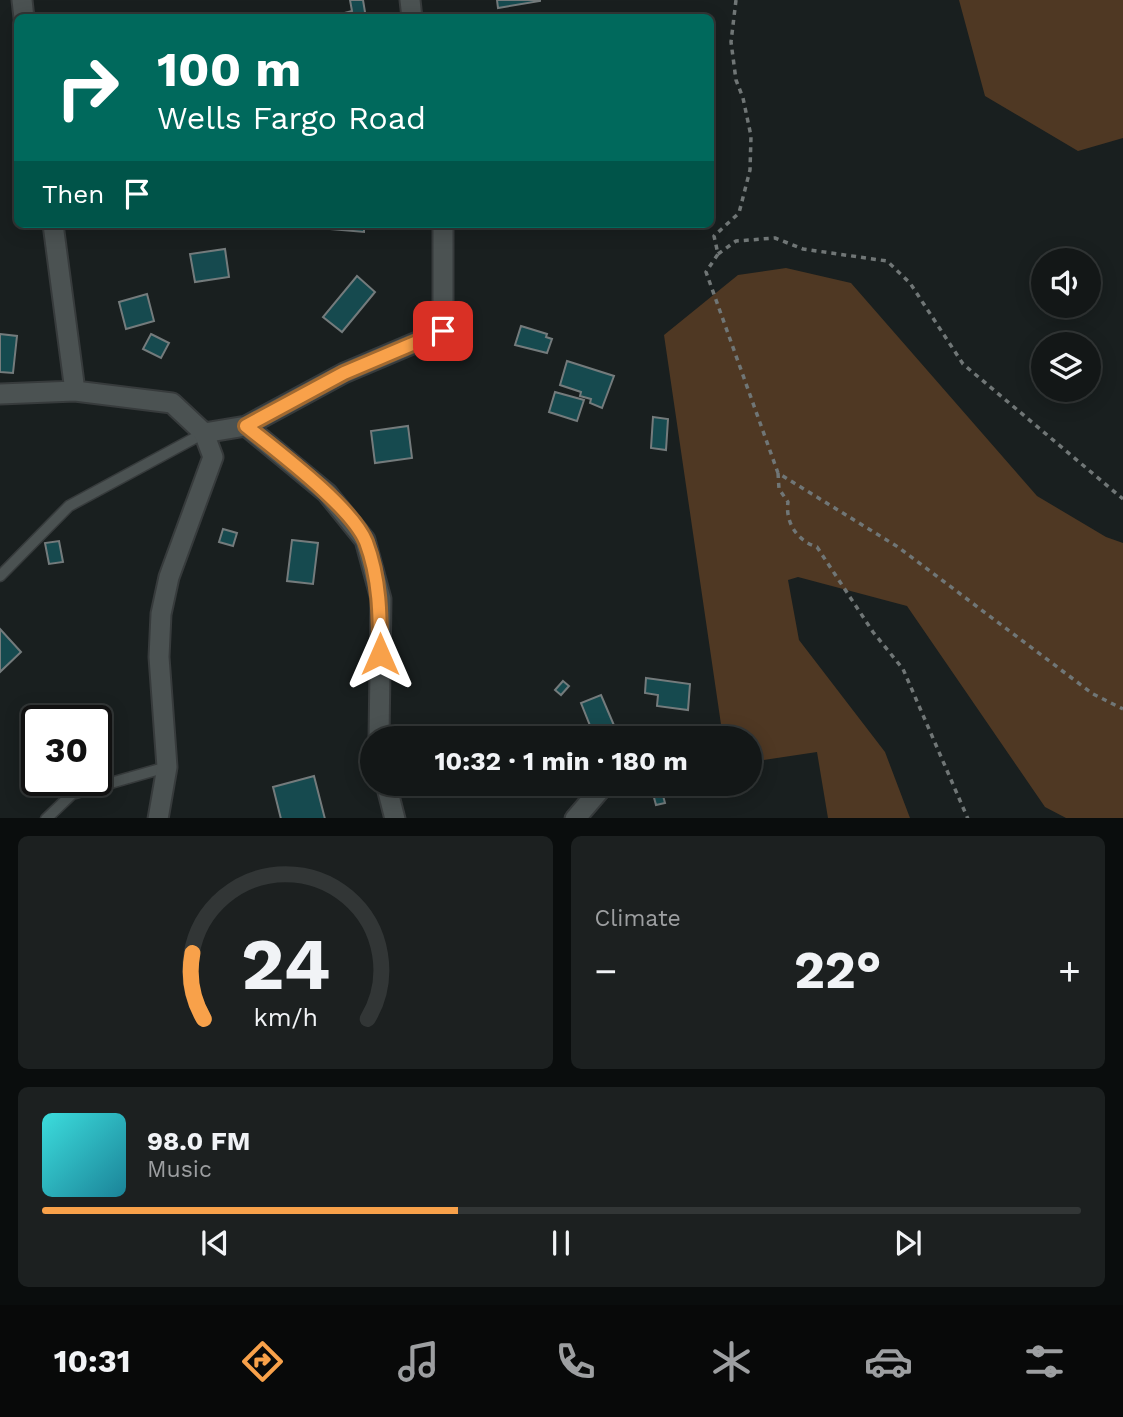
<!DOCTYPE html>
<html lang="en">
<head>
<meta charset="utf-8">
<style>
  :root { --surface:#131717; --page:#1c2020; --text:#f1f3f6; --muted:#9d9fa1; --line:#323636; --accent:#f8a14a }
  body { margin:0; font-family:"Work Sans",sans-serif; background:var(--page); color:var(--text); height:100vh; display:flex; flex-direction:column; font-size:26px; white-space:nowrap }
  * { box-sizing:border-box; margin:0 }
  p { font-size:23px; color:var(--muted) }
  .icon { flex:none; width:38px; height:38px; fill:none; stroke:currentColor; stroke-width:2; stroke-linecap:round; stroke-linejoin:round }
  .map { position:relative; height:818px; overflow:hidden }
  .drawer { display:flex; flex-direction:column; gap:18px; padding:18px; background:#0a0d0d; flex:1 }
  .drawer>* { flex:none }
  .hud { position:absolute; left:14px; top:14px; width:700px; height:214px; border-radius:10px; box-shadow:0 4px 18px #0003,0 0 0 2px var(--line); background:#00695c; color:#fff; overflow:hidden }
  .controls { position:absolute; left:1031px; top:248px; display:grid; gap:14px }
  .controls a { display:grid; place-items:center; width:70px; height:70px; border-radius:50%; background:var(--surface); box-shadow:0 4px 18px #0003,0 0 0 2px var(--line); font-size:35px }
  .speed { position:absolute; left:21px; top:705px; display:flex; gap:14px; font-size:35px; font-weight:700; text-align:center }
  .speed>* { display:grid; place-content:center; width:91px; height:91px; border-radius:50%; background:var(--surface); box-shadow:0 4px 18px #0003,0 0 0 2px var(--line); line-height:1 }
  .speed .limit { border:4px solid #111; border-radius:10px; background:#fff; color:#111 }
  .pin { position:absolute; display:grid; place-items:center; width:60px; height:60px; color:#fff; margin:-30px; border-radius:14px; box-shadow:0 4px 10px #0006 }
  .me { position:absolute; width:77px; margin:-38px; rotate:0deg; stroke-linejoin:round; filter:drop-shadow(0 0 5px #0008) }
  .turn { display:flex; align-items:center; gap:24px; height:147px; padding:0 28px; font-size:32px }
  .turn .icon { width:91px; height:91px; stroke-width:2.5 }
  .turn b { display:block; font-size:49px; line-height:60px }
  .then { display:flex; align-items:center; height:66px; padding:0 28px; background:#0003; gap:14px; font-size:26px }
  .big { font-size:52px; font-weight:700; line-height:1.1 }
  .drawer .tile { flex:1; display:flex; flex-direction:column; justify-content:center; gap:10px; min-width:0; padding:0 24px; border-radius:10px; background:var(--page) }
  .drawer .dial { align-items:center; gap:0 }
  .dial svg { height:182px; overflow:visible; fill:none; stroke:var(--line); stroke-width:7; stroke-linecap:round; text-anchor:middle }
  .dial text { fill:var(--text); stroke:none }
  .song { display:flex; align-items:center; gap:21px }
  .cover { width:84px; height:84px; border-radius:10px; background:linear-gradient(135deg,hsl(180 70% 55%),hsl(190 70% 35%)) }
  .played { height:7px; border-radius:4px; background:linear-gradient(90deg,var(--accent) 40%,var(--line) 40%) }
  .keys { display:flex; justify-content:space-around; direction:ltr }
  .heat { display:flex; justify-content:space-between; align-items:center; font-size:38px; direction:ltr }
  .drawer .tiles { flex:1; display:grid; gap:18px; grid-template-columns:1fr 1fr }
  .tile:last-child { grid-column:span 2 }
  .trip { position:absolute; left:360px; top:726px; width:402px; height:70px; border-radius:35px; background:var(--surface); box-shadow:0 4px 18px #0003,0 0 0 2px var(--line); font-weight:700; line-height:70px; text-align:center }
  .dock { display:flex; height:112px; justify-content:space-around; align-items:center; background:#080909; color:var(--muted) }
  .dock .icon { width:49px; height:49px }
  .dock .active { color:var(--accent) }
  .dock b { font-size:32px; color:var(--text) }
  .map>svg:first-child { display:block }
  .green { fill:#4f3823 }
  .building { fill:#164a4f; stroke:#747b7c; stroke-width:2 }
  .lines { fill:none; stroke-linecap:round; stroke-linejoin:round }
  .lane-casing { stroke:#373b3c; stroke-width:13 }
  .street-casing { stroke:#373b3c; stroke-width:23 }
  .path { stroke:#707676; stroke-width:3.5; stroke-dasharray:5 5; stroke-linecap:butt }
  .lane { stroke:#4b5252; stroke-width:10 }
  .street { stroke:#4b5252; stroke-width:19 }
  .route-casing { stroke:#a16930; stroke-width:18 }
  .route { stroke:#f8a14a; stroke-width:12 }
</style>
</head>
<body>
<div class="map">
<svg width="1123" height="819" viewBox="0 0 1123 819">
  <rect width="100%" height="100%" fill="#191f1f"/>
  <path class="green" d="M 959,0 L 1123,0 L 1123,138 L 1078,151 L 985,96 Z
    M 786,268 L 851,283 L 1037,496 L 1106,537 L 1123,543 L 1123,818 L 1066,818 L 1045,807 L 907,606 L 798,577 L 788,580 L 799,640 L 885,752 L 910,818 L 828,818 L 817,752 L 751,762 L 751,738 L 723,738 L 664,335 L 738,275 Z"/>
  <path class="building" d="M 350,0 L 363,0 L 366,18 L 326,18 L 352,11 Z
    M 497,0 L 540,0 L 540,1 L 498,8 Z
    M 331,224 L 364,224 L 364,232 L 331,229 Z
    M 225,249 L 229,277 L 195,282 L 190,254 Z
    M 357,276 L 375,292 L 342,332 L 323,317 Z
    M 147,294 L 154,321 L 126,329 L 119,302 Z
    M 521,326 L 547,334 L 546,337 L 552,339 L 547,353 L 515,345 Z
    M 0,334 L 17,336 L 13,373 L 0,372 Z
    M 151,334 L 169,343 L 161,358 L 143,349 Z
    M 567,361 L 614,376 L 602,408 L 590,403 L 591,399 L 580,396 L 581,392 L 560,385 Z
    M 555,392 L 584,400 L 577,421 L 549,412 Z
    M 653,417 L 668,419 L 666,450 L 651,448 Z
    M 408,426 L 412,458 L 375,463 L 371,431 Z
    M 223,529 L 237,533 L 233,546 L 219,542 Z
    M 292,540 L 318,543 L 313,584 L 287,581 Z
    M 59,541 L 63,562 L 49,564 L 45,543 Z
    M 0,629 L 21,652 L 0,672 Z
    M 646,678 L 690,684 L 688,710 L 657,706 L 658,695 L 645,693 Z
    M 563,681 L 569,686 L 561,695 L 555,690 Z
    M 601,695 L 616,730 L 595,738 L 581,703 Z
    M 314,776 L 325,819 L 281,819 L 273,787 Z
    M 661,788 L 665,803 L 656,805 L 652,790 Z"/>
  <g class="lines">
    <defs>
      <path id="lane" d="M 0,576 L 69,506 L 204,433
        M 46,819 L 72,794 L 167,767"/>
      <path id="street" d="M 22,0 L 24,18
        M 410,0 L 412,18
        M 53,224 L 75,391
        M 0,394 L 75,391 L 172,403 L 204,433 L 213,457 L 169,577 L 161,614 L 159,657 L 167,767 L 158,819
        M 246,426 L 327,493 L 365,540 L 381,599 L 379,738
        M 204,433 L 246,426 L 344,373 L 443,331 L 443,224
        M 386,784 L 395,819
        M 575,819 L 605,784"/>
    </defs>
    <use href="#lane" class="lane-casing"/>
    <use href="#street" class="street-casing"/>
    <path class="path" d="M 736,0 L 731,42 L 736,80 L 743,98 L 751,136 L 750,170 L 739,213 L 714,236 L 718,254 L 706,272 L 778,473 L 898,547 L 1093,694 L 1123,709
      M 718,254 L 736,241 L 775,238 L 803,249 L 887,261 L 910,283 L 963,364 L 1123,499
      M 778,473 L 779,489 L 788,502 C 785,522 797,541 817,547 L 873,632 L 903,669 L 968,819"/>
    <use href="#lane" class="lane"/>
    <use href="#street" class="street"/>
  </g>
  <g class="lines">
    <defs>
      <path id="route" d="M 380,654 C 380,616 380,579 366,542 C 352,507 277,451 246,426 L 344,373 L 443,331"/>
    </defs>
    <use href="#route" class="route-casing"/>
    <use href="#route" class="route"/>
  </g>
</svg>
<div class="controls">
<a><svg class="icon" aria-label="sound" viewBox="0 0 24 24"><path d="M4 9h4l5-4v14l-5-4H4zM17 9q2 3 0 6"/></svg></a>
<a><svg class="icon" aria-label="layers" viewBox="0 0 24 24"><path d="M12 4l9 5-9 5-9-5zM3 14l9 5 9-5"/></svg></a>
</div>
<div class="speed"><div class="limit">30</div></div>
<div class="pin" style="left:443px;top:331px;background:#d93025"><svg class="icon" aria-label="arrive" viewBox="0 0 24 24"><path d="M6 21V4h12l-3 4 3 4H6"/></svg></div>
<svg class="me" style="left:380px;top:654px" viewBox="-20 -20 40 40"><path d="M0-17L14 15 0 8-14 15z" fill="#f8a14a" stroke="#fff" stroke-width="4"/></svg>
<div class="trip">10:32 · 1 min · 180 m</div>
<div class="hud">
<div class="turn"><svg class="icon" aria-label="right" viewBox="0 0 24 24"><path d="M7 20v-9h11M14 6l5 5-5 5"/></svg><div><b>100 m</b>Wells Fargo Road</div></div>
<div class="then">Then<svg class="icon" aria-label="arrive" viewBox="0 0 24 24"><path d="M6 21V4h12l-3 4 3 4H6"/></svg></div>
</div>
</div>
<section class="drawer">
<div class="tiles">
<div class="tile dial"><svg viewBox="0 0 100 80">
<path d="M14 69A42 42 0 1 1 86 69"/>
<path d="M14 69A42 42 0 0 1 9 40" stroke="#f8a14a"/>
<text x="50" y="56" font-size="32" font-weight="700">24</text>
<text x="50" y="72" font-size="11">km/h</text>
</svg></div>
<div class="tile"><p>Climate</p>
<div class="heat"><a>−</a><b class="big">22°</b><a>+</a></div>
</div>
<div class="tile">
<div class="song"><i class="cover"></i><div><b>98.0 FM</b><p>Music</p></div></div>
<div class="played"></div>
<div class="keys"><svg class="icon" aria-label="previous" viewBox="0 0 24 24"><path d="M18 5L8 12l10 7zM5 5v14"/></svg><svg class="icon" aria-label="pause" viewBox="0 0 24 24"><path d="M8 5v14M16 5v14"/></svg><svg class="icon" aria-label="next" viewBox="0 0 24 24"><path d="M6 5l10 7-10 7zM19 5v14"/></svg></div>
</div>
</div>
</section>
<nav class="dock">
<b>10:31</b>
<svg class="icon active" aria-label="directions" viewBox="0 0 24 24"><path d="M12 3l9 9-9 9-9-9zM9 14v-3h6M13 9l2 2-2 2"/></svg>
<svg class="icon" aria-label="music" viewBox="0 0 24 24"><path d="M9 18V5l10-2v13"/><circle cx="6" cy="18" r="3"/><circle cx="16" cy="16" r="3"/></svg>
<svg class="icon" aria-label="phone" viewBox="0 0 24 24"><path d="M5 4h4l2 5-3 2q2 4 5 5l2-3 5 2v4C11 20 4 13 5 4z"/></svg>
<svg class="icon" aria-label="climate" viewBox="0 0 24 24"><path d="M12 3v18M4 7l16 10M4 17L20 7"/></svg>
<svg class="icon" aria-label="car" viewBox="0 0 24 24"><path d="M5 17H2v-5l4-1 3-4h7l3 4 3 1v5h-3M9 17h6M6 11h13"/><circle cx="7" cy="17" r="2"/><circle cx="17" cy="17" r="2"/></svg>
<svg class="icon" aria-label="filters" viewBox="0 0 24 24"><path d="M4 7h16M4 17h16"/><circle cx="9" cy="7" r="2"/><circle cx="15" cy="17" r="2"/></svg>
</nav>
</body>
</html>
